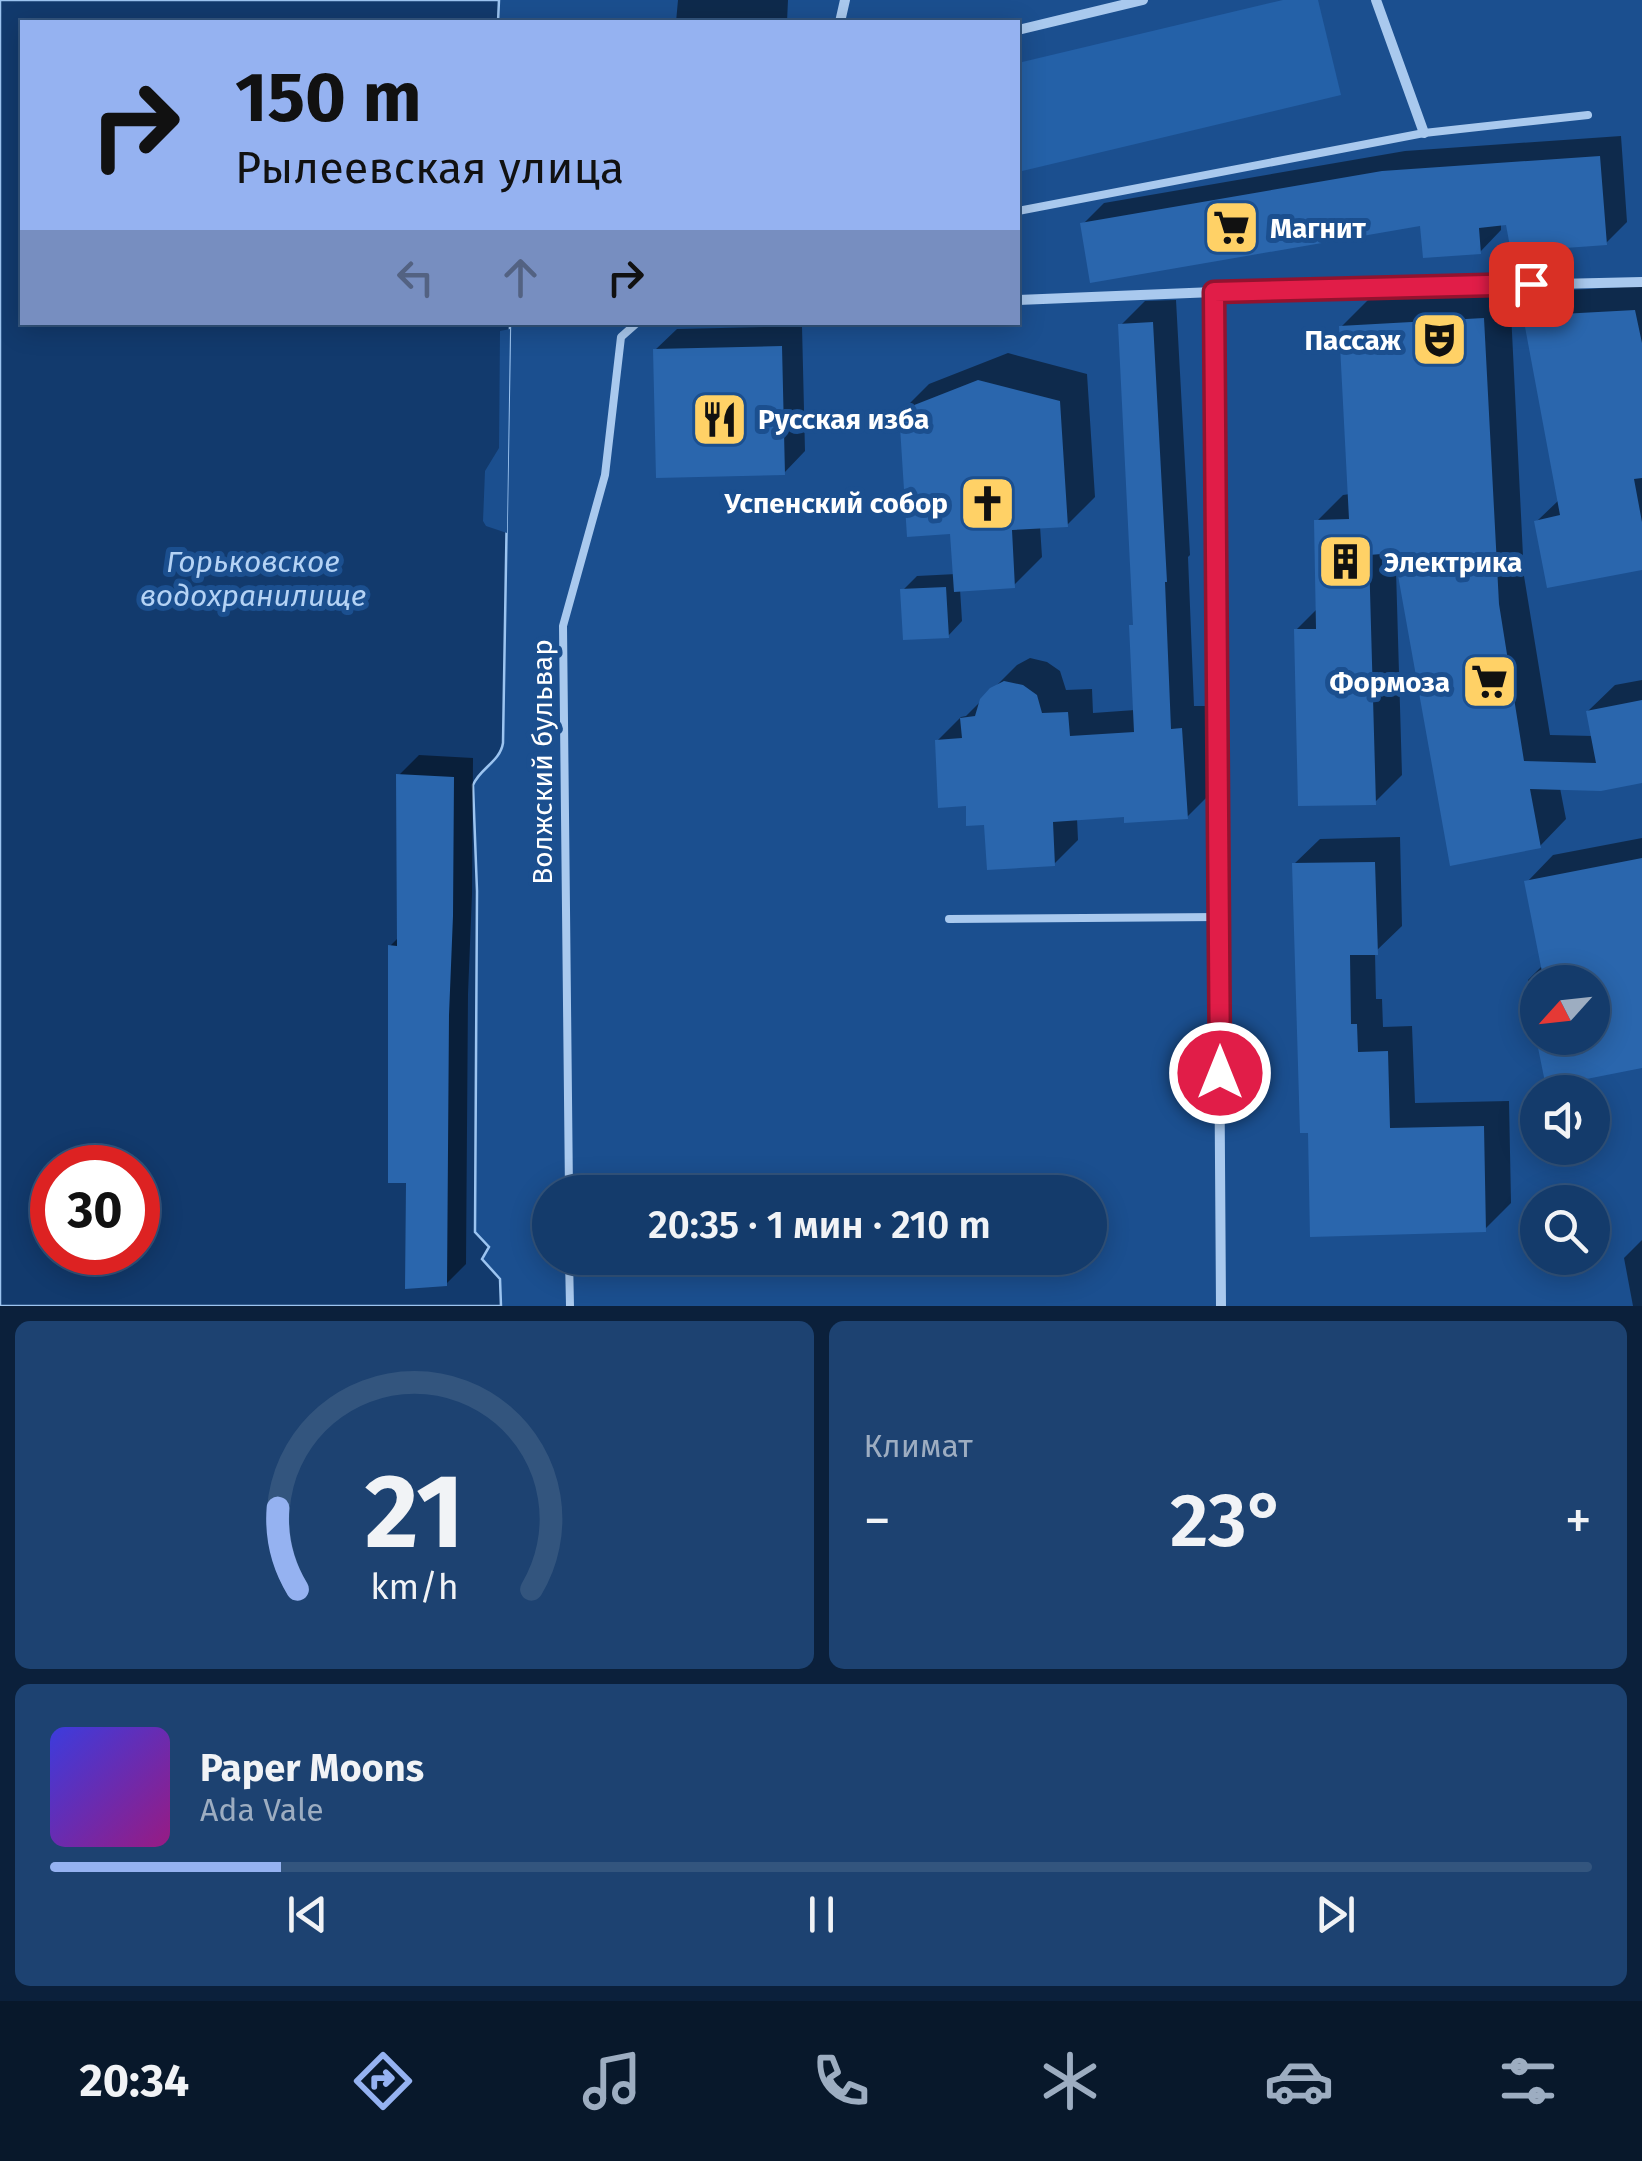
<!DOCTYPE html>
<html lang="ru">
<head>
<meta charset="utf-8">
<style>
  :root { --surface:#143b6b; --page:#1d4271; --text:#f1f3f6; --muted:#9dadc1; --line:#33557e; --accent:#95b2f1 }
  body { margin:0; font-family:"Fira Sans",sans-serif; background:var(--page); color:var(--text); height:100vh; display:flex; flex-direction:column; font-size:38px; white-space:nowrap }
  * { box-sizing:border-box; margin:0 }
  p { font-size:32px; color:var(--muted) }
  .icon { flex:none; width:55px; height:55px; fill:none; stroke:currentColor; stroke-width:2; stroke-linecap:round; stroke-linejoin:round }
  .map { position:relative; height:1306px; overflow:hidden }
  .details { display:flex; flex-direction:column; gap:15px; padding:15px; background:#0b203b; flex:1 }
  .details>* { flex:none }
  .banner { position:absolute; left:20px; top:20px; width:1000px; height:305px; border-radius:0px; box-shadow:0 5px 25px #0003,0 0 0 2px var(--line); background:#95b2f1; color:#111; overflow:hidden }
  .needle { width:65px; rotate:243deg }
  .controls { position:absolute; left:1520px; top:965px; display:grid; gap:20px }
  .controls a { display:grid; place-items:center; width:90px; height:90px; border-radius:50%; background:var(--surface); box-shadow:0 5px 25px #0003,0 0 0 2px var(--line); font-size:50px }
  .speed { position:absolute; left:30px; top:1145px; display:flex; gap:20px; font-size:50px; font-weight:700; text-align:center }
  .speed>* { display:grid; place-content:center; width:130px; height:130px; border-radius:50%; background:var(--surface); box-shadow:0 5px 25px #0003,0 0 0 2px var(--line); line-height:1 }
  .speed .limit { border:15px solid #d22; background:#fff; color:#111 }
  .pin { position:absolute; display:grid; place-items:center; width:85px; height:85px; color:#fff; margin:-42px; border-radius:20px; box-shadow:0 5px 15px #0006 }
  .me { position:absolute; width:110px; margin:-55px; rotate:0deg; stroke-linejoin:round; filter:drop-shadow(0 0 8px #0008) }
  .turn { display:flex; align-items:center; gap:35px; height:210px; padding:0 50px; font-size:45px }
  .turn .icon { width:130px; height:130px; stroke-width:2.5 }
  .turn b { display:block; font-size:70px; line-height:85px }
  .lanes { display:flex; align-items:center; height:95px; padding:0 50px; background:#0003; justify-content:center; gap:50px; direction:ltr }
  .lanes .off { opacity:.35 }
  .big { font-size:75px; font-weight:600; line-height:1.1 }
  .details .widget { flex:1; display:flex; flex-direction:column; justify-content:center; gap:15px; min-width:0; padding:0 35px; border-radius:15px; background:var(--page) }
  .details .dial { align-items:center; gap:0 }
  .dial svg { height:260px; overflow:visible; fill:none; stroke:var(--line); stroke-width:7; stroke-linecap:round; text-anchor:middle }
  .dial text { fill:var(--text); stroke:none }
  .song { display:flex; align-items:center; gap:30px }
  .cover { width:120px; height:120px; border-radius:15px; background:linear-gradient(135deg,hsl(240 70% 55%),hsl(310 70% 35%)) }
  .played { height:10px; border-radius:5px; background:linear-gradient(90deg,var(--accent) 15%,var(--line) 15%) }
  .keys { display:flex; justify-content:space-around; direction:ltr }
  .heat { display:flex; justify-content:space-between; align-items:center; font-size:55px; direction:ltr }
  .details .tiles { flex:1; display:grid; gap:15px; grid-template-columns:1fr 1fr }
  .widget:last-child { grid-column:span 2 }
  .trip { position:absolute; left:532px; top:1175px; width:575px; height:100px; border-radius:50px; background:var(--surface); box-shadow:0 5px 25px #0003,0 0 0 2px var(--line); font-weight:600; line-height:100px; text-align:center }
  .dock { display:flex; height:160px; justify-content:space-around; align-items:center; background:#08182b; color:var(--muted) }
  .dock .icon { width:70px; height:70px }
  .dock .selected { color:var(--accent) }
  .dock b { font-size:45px; color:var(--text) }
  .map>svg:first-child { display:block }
  .green { fill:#2461a8 }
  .water { fill:#123a6d; stroke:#9cc4f0; stroke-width:2.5; fill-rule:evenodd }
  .pier { fill:#1b4f8f }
  .shadow { fill:#0007 }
  .building { fill:#2a66ad }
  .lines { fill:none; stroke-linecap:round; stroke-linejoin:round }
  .lane { stroke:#a9c9ee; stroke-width:8 }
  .street { stroke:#a9c9ee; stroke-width:10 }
  .route-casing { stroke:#92132f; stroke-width:25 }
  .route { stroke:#e11d48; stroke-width:18 }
  .labels { text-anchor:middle; stroke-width:10; stroke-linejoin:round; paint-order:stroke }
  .poi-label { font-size:28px; font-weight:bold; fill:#fff; stroke:#1b4f8f; text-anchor:start }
  .street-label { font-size:28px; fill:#fff; stroke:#1b4f8f }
  .water-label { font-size:30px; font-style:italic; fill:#b5d3f5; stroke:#1b4f8f }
</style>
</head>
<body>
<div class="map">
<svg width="1642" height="1306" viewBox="0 0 1642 1306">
  <rect width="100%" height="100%" fill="#1b4f8f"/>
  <path class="green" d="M 1283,0 L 1318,0 L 1341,95 L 1018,172 L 1018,63 Z"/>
  <path class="water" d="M 0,0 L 499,0 L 498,22 L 22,22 L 22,322 L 510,323 L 503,743 C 500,762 480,768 473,785 L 477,891 L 475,1232 L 489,1247 L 482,1259 L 500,1279 L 501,1306 L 0,1306 ZM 52,1168 L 138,1168 L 138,1252 L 52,1252 Z"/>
  <path class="pier" d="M 510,329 L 507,533 L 486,526 L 483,521 L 485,471 L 499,448 L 500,331 Z"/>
  <path class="shadow" d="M 678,0 L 788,0 L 787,22 L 676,22 Z
    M 1621,136 L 1627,222 L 1606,243 L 1508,222 L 1501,223 L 1501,230 L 1480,252 L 1423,223 L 1083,224 L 1104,203 L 1405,151 Z
    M 1642,286 L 1642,567 L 1537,521 L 1560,499 L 1526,317 L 1552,291 Z
    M 1510,292 L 1524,576 L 1550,735 L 1593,736 L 1588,711 L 1615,685 L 1642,680 L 1642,780 L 1560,788 L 1566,819 L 1540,846 L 1399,569 L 1396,570 L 1402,775 L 1375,802 L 1296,630 L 1318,608 L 1317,521 L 1343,495 L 1350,494 L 1342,326 L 1368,300 Z
    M 1176,300 L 1190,555 L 1188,557 L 1194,706 L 1205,706 L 1211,793 L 1187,817 L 1126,815 L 1077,818 L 1078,840 L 1054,864 L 986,823 L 968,804 L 937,741 L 961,717 L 966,716 L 1017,665 L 1030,658 L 1047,662 L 1060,671 L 1066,690 L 1092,689 L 1093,713 L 1135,710 L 1136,623 L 1121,325 L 1145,301 Z
    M 802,326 L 805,451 L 784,473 L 655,350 L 677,329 Z
    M 1008,353 L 1087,374 L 1095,497 L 1067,525 L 1040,526 L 1042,557 L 1014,585 L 960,589 L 962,621 L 948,636 L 903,590 L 917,576 L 956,574 L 953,532 L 901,412 L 929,384 Z
    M 419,755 L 473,758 L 472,894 L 468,994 L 466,1264 L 446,1284 L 408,1181 L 390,946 L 399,937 L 399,775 Z
    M 1400,837 L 1402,926 L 1375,952 L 1376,999 L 1382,999 L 1383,1027 L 1412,1026 L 1415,1103 L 1509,1101 L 1511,1203 L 1485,1229 L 1311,1130 L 1294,864 L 1320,839 Z
    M 1642,838 L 1642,1065 L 1548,1084 L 1539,1038 L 1592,1038 L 1592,982 L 1538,982 L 1538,1030 L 1528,980 L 1543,965 L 1527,882 L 1553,855 Z
    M 1642,1240 L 1642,1306 L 1633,1306 L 1624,1258 Z"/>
  <path class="building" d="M 1600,156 L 1607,245 L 1511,252 L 1506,225 L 1479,228 L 1481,254 L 1423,258 L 1420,226 L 1090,283 L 1080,223 L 1382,171 Z
    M 1635,310 L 1642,343 L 1642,478 L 1634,479 L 1642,522 L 1642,570 L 1547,588 L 1534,521 L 1560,515 L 1523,316 Z
    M 1484,318 L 1499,604 L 1524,761 L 1596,763 L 1586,711 L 1642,700 L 1642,783 L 1601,791 L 1530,789 L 1541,848 L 1450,866 L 1394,553 L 1369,555 L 1376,805 L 1298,806 L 1294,629 L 1316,629 L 1314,520 L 1349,519 L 1339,326 Z
    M 1153,322 L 1167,582 L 1165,582 L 1171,729 L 1182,728 L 1188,819 L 1124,823 L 1124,817 L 1053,822 L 1055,866 L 987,870 L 984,825 L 966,826 L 966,806 L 938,808 L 935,740 L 962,738 L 960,718 L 975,716 L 980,699 L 990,688 L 1004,681 L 1023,685 L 1037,695 L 1042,713 L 1068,712 L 1070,736 L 1134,732 L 1129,625 L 1133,625 L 1118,324 Z
    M 782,346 L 785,475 L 656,478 L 653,349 Z
    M 978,380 L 1060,401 L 1068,527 L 1012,530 L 1015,588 L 954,592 L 950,534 L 907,537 L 899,411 Z
    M 946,587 L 949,638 L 903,640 L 900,589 Z
    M 396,774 L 454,777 L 453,916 L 449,1015 L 447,1286 L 405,1289 L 406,1183 L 388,1183 L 388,945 L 397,946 Z
    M 1642,858 L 1642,1068 L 1546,1087 L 1536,1038 L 1592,1038 L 1592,982 L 1544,982 L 1524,881 Z
    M 1375,862 L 1378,955 L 1350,955 L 1351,1024 L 1357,1024 L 1358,1052 L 1388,1051 L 1390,1128 L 1484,1126 L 1486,1232 L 1310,1237 L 1308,1133 L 1300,1133 L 1292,863 Z"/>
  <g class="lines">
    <path class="lane" d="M 1018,211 L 1424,133 L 1588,115
      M 949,919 L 1219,917
      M 569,1192 L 563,626 L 605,475 L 621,337 L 638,322
      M 569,1258 L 570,1306"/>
    <path class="street" d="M 1376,0 L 1424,133
      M 840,22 L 845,0
      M 1018,30 L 1143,0
      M 1214,292 L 1221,1306
      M 1018,300 L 1214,292 L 1642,282"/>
  </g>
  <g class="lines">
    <defs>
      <path id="route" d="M 1220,1073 L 1214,292 L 1531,284"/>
    </defs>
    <use href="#route" class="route-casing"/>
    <use href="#route" class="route"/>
  </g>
  <defs>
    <symbol id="supermarket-square" viewBox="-11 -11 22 22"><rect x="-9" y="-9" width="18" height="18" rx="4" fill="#ffd166" stroke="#1b4f8f"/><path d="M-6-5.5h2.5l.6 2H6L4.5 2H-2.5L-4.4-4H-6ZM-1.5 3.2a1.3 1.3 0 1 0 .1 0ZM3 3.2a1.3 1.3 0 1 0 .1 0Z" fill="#111"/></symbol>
    <symbol id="theatre-square" viewBox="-11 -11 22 22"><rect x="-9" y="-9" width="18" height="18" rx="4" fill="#ffd166" stroke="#1b4f8f"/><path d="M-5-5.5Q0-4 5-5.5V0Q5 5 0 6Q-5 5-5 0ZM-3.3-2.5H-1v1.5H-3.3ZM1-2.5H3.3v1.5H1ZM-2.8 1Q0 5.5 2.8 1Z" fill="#111"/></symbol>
    <symbol id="restaurant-square" viewBox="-11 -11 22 22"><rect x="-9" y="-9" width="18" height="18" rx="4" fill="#ffd166" stroke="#1b4f8f"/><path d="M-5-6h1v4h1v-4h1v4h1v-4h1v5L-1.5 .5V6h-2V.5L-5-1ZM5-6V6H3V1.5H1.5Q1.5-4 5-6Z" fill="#111"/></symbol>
    <symbol id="church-square" viewBox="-11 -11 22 22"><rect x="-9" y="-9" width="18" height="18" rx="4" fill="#ffd166" stroke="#1b4f8f"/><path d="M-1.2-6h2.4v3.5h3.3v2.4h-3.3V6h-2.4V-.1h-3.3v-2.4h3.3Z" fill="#111"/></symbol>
    <symbol id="building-square" viewBox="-11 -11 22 22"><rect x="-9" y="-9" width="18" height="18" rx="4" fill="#ffd166" stroke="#1b4f8f"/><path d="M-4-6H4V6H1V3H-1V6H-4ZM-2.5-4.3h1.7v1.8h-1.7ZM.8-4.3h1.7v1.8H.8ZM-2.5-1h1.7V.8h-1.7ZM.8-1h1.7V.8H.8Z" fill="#111"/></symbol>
  </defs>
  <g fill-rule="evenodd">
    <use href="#supermarket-square" x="1200" y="196" width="63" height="63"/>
    <use href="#theatre-square" x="1408" y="308" width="63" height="63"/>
    <use href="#restaurant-square" x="688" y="388" width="63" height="63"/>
    <use href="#church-square" x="956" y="472" width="63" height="63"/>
    <use href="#building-square" x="1314" y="530" width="63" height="63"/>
    <use href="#supermarket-square" x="1458" y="650" width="63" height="63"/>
  </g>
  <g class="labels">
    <g class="poi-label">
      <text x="1270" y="238">Магнит</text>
      <text x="1401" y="350" text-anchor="end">Пассаж</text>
      <text x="758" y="429">Русская изба</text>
      <text x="948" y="513" text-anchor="end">Успенский собор</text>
      <text x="1384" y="572">Электрика</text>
      <text x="1450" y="692" text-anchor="end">Формоза</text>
    </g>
    <g class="street-label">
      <text transform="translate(542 762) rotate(-90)" y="10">Волжский бульвар</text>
    </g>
    <g class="water-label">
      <text x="253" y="572">Горьковское<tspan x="253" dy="34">водохранилище</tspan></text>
    </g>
  </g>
</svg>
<div class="controls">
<a><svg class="needle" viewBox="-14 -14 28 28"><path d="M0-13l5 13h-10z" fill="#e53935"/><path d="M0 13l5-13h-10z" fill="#9dadc1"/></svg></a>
<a><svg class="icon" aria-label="sound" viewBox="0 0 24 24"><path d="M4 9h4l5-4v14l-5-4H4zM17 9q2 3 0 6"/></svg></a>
<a><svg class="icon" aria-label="search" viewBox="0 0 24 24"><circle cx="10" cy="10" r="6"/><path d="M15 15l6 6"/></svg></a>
</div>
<div class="speed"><div class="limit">30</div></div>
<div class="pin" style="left:1531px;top:284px;background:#d93025"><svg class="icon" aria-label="arrive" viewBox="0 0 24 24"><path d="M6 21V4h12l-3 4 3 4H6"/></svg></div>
<svg class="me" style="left:1220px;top:1073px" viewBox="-20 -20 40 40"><circle r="17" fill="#e11d48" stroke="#fff" stroke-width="3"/><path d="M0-11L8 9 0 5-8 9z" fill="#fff"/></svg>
<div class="trip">20:35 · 1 мин · 210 m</div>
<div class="banner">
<div class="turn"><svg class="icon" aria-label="right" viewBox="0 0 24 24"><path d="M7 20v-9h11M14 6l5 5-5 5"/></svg><div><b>150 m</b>Рылеевская улица</div></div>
<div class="lanes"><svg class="icon off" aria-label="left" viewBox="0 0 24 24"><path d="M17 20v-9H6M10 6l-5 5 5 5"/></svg><svg class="icon off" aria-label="ahead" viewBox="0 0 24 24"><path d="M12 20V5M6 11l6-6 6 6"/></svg><svg class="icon" aria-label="right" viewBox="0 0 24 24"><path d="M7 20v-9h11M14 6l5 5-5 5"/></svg></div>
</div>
</div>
<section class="details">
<div class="tiles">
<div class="widget dial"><svg viewBox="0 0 100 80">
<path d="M14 69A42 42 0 1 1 86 69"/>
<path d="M14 69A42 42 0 0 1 8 44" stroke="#95b2f1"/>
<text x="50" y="56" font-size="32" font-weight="700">21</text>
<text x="50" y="72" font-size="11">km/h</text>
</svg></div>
<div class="widget"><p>Климат</p>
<div class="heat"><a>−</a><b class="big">23°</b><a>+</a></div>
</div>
<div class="widget">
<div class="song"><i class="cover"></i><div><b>Paper Moons</b><p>Ada Vale</p></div></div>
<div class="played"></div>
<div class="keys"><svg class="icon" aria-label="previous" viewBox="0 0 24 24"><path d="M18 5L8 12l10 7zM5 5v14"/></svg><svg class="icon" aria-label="pause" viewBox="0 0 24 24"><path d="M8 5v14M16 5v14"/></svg><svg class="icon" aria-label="next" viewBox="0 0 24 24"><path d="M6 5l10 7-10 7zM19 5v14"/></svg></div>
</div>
</div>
</section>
<nav class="dock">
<b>20:34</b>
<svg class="icon selected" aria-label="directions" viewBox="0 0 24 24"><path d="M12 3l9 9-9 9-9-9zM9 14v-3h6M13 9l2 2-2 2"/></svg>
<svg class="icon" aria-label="music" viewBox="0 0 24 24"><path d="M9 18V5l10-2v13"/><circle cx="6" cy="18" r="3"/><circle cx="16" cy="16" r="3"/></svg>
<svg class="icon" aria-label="phone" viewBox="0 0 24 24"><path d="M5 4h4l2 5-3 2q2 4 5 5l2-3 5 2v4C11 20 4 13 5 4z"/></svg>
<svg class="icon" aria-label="climate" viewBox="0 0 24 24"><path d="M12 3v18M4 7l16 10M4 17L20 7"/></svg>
<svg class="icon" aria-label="car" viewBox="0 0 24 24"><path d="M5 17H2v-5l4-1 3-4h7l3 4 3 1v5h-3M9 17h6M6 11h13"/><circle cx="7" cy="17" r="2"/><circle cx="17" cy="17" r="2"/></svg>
<svg class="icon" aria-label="filters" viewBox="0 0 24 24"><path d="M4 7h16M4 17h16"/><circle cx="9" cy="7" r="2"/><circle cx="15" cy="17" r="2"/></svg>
</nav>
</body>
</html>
